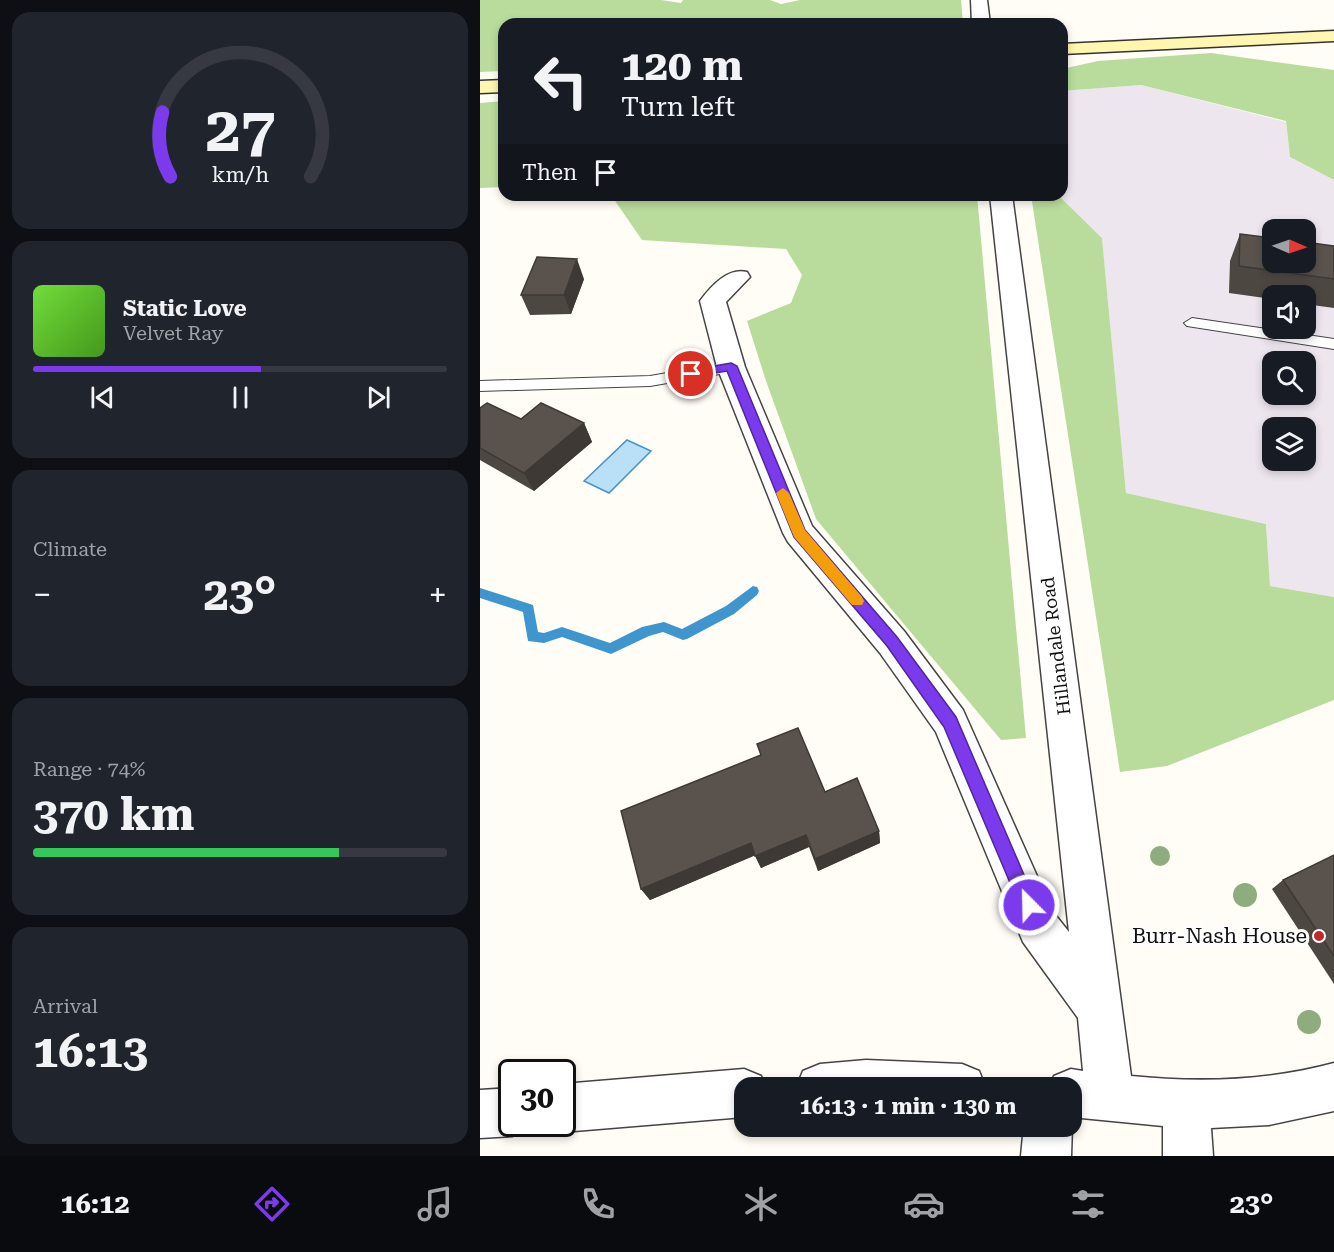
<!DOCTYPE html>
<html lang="en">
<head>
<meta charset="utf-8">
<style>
  :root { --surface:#171b24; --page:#20242c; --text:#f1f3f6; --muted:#9ea1a6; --line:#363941; --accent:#7c3aed }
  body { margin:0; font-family:"Roboto Serif",serif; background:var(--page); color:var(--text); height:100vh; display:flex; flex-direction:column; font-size:22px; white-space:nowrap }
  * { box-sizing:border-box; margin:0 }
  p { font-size:20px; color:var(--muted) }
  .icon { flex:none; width:33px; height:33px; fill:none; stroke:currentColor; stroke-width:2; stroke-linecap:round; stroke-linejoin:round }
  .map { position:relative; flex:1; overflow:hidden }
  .panel { display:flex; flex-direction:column; gap:12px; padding:12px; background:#0d0f14; width:480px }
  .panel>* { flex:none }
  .top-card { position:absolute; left:18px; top:18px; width:570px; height:183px; border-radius:18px; box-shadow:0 3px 9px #0003; background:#171b24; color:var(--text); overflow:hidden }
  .needle { width:39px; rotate:92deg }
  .fabs { position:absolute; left:782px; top:219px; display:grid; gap:12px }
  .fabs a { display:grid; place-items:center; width:54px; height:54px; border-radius:12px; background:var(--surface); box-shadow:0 3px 9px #0003; font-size:30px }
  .speed { position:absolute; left:18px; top:1059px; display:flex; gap:12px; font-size:30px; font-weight:700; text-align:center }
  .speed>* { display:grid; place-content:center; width:78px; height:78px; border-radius:50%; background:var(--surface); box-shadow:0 3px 9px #0003; line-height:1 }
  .speed .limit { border:3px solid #111; border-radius:9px; background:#fff; color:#111 }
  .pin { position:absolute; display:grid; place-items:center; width:51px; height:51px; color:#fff; margin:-26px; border:3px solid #fff; border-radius:50%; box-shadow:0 2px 6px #0007 }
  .me { position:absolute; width:66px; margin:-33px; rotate:337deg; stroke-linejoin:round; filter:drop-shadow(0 0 4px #0008) }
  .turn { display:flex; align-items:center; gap:21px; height:126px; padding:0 24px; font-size:27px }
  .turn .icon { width:78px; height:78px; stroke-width:2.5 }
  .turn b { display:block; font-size:42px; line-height:51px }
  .then { display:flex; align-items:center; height:57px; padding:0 24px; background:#0003; gap:12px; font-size:22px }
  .big { font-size:45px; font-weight:700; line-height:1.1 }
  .panel .card { flex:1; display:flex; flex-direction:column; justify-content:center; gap:9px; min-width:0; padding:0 21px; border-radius:18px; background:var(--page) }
  .panel .dial { align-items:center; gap:0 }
  .dial svg { height:156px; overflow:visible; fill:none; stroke:var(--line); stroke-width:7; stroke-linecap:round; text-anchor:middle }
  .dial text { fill:var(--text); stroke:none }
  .song { display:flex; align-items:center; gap:18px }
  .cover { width:72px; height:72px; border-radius:9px; background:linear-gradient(135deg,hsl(100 70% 55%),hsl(100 70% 35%)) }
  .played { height:6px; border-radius:3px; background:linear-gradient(90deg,var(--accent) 55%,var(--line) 55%) }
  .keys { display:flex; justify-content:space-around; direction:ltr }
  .heat { display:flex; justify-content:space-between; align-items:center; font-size:33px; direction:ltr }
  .charge { height:9px; border-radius:4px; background:linear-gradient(90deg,#34c759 74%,var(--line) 0) }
  .trip { position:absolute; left:254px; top:1077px; width:348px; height:60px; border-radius:18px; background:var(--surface); box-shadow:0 3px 9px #0003; font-weight:700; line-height:60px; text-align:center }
  .tabs { display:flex; height:96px; justify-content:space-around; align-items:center; background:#090b0e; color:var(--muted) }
  .tabs .icon { width:42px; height:42px }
  .tabs .selected { color:var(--accent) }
  .tabs b { font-size:27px; color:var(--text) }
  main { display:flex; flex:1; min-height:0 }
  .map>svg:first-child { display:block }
  .industrial { fill:#eee6ef; fill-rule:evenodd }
  .forest { fill:#b9dc9c }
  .water { fill:#b9e0f7; stroke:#3f96cf; stroke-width:1.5 }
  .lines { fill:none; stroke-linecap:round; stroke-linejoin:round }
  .stream { fill:#3f96cf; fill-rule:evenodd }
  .service-casing { stroke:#444; stroke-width:2 }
  .minor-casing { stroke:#444; stroke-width:3 }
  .secondary-casing { stroke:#333; stroke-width:3 }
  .service { fill:#fff; fill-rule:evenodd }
  .minor { fill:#fff; fill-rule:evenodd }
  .secondary { fill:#fff6b0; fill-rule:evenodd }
  .tree { fill:#8dad7f }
  .wall { fill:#4d4742 }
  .shaded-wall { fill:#3f3936 }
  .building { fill:#5a524d; stroke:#3f3936; stroke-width:1.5 }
  .route { fill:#7c3aed; stroke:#51269a; stroke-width:1.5 }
  .slow { fill:#f59e0b }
  .poi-dot { fill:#c4262e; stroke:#fff; stroke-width:2 }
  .labels { text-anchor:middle; stroke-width:6; stroke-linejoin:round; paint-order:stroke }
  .street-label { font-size:18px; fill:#111; stroke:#fff }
  .near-poi-label { font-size:21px; fill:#111; stroke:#fff; text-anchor:end }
</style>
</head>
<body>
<main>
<section class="panel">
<div class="card dial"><svg viewBox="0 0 100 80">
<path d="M14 69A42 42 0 1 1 86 69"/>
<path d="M14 69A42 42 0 0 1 10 36" stroke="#7c3aed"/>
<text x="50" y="56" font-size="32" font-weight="700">27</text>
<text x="50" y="72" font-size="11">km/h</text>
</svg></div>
<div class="card">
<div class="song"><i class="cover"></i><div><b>Static Love</b><p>Velvet Ray</p></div></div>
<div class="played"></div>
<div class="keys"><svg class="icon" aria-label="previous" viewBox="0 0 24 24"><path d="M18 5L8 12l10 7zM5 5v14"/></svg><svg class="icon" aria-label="pause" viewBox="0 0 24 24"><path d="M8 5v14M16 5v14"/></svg><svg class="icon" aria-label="next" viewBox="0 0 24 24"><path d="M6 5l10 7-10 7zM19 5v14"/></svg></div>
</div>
<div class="card"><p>Climate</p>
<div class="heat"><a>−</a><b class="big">23°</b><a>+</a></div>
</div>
<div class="card"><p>Range · 74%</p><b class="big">370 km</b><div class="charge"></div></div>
<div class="card"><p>Arrival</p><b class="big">16:13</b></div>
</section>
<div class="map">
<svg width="854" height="1156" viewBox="0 0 854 1156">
  <rect width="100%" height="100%" fill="#fffdf5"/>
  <path class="industrial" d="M 661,85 L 806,122 L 810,157 L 854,180 L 854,597 L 790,586 L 786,524 L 646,493 L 622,238 L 578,195 L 582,195 L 582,91 ZM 792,230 L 825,230 L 825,262 L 792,262 ZM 792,296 L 825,296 L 825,328 L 792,328 ZM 792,362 L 825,362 L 825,394 L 792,394 ZM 792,428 L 825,428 L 825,460 L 792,460 Z"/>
  <path class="forest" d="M 0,0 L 181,0 L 201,3 L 203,0 L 290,0 L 301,4 L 320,0 L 481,0 L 483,24 L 24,24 L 24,71 L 0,72 Z
    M 731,53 L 854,70 L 854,180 L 810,157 L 806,121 L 661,85 L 582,91 L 582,69 L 618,61 Z
    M 24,101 L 24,187 L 0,188 L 0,103 Z
    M 131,195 L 497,195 L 546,738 L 521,740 L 336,519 L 286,381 L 267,321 L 311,303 L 322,275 L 306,249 L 162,240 Z
    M 551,195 L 578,195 L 622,238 L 646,493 L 786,524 L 790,586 L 854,597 L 854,700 L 687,766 L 640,772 Z"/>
  <path class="water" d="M 147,440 L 171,451 L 129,493 L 104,481 Z"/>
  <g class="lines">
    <path class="stream" d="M 273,586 L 277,587 L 279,591 L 277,595 L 254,614 L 207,639 L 203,640 L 183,632 L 169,636 L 131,654 L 82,637 L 64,643 L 48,641 L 43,612 L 0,598 L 0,588 L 53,605 L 58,632 L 64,633 L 82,627 L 130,643 L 162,627 L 184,622 L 202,629 L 246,606 Z"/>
    <defs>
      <path id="service" d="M 712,318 L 854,339 L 854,349 L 707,326 L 704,323 Z
        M 251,362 L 257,363 L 259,367 L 257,371 L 170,386 L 0,391 L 0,381 L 170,376 Z"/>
      <path id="minor" d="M 491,0 L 507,0 L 510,24 L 492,24 Z
        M 510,195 L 532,195 L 651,1076 C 720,1083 787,1081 854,1063 L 854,1111 L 789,1125 L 731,1128 L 733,1156 L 683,1156 L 683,1126 L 591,1117 L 591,1088 L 569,1088 L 574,1076 L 591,1069 L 603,1071 L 598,1018 L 543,942 L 456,732 L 400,653 L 308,542 L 303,533 L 237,367 L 220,301 C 231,286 248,267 267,272 L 270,277 L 246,302 L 265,367 L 332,526 L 424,631 L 483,710 L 573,912 L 589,932 Z
        M 386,1060 L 482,1064 L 499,1071 L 506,1088 L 316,1088 L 323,1071 L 340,1064 Z
        M 264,1069 L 281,1076 L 286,1088 L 264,1088 L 264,1117 L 82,1132 L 64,1124 L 82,1124 L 82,1084 Z
        M 32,1088 L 32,1124 L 51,1124 L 49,1129 L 32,1136 L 0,1138 L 0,1090 Z
        M 591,1123 L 592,1126 L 591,1156 L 541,1156 L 544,1126 L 591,1126 Z"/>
      <path id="secondary" d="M 854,31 L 854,41 L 582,54 L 582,44 Z
        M 24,80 L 24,92 L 0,93 L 0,81 Z"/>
    </defs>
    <use href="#service" class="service-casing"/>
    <use href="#minor" class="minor-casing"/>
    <use href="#secondary" class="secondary-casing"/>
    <use href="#service" class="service"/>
    <use href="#minor" class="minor"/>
    <use href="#secondary" class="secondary"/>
  </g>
  <g class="tree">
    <circle cx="680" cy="856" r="10"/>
    <circle cx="765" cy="895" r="12"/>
    <circle cx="829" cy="1022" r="12"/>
  </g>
  <path class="wall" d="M 760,234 L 854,246 L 854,308 L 825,304 L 825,296 L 792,296 L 792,299 L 749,293 L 750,261 Z
    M 104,279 L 91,314 L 50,315 L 41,295 Z
    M 0,408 L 41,419 L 104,423 L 112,442 L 54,491 L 0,460 Z
    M 345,792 L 399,831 L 400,843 L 338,871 L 329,847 L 281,868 L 275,855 L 170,900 L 161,889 Z
    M 854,855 L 854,984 L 792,889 L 803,880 Z"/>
  <path class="shaded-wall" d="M 97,259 L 104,279 L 91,314 L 84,295 Z
    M 104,423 L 112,442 L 54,491 L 44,473 Z
    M 399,831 L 400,843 L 338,871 L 335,859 Z
    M 326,835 L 329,847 L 281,868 L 275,856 Z
    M 271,843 L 276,855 L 170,900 L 161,889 Z"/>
  <path class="building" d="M 760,234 L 792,238 L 792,262 L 825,262 L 825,242 L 854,246 L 854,279 L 759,266 Z
    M 57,257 L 97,259 L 84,295 L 41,295 Z
    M 7,403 L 41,419 L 61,403 L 104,423 L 44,473 L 0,448 L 0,408 Z
    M 318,728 L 345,792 L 377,778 L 399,831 L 335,859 L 326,835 L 275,856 L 271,843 L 161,889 L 141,811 L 281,755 L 277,744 Z
    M 854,855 L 854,956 L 803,880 Z"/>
  <path class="route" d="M 251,363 L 257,366 L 325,530 L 417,637 L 476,717 L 557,905 L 555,911 L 549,914 L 542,911 L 464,727 L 407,646 L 314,537 L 247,371 L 211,377 L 205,374 L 211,370 Z"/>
  <path class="slow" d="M 303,488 L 309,493 L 325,530 L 382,597 L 384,601 L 382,605 L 372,605 L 314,537 L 296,493 Z"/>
  <circle class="poi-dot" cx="839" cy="936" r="6"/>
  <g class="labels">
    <g class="street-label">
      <text transform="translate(576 646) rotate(-97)" y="6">Hillandale Road</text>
    </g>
    <g class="near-poi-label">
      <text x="827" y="943">Burr-Nash House</text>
    </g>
  </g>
</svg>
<div class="fabs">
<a><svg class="needle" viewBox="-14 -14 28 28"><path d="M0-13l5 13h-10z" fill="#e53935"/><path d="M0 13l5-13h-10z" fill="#9ea1a6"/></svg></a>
<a><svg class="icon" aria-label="sound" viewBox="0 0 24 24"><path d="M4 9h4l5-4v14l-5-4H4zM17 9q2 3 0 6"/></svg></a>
<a><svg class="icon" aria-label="search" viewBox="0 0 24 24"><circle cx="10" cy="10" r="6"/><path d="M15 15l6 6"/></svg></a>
<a><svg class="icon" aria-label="layers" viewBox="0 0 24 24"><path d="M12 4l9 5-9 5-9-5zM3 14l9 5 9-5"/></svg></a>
</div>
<div class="speed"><div class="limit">30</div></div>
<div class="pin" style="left:211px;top:374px;background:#d93025"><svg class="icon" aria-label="arrive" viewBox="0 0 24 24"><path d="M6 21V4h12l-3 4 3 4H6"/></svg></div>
<svg class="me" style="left:549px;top:905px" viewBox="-20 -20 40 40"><circle r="17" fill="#7c3aed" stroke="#fff" stroke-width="3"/><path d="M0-11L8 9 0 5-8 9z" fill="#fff"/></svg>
<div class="trip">16:13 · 1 min · 130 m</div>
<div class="top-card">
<div class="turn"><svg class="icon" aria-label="left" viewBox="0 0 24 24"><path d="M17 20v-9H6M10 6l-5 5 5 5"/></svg><div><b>120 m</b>Turn left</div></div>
<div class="then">Then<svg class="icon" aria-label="arrive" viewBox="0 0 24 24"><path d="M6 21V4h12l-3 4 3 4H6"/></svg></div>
</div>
</div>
</main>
<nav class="tabs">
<b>16:12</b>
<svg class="icon selected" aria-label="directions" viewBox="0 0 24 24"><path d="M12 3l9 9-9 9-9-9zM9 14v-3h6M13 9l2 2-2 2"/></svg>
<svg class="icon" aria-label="music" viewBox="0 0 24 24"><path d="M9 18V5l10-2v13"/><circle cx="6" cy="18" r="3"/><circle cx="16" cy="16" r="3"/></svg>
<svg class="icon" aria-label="phone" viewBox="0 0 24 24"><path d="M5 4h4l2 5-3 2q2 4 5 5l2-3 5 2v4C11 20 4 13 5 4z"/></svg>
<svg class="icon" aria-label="climate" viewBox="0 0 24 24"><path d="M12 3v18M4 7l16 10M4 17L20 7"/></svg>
<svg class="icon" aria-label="car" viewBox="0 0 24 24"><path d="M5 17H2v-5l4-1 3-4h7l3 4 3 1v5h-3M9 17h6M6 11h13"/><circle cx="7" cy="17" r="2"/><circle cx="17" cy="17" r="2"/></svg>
<svg class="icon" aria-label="filters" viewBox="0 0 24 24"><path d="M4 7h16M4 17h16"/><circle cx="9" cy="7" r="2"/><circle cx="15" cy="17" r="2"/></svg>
<b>23°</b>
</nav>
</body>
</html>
